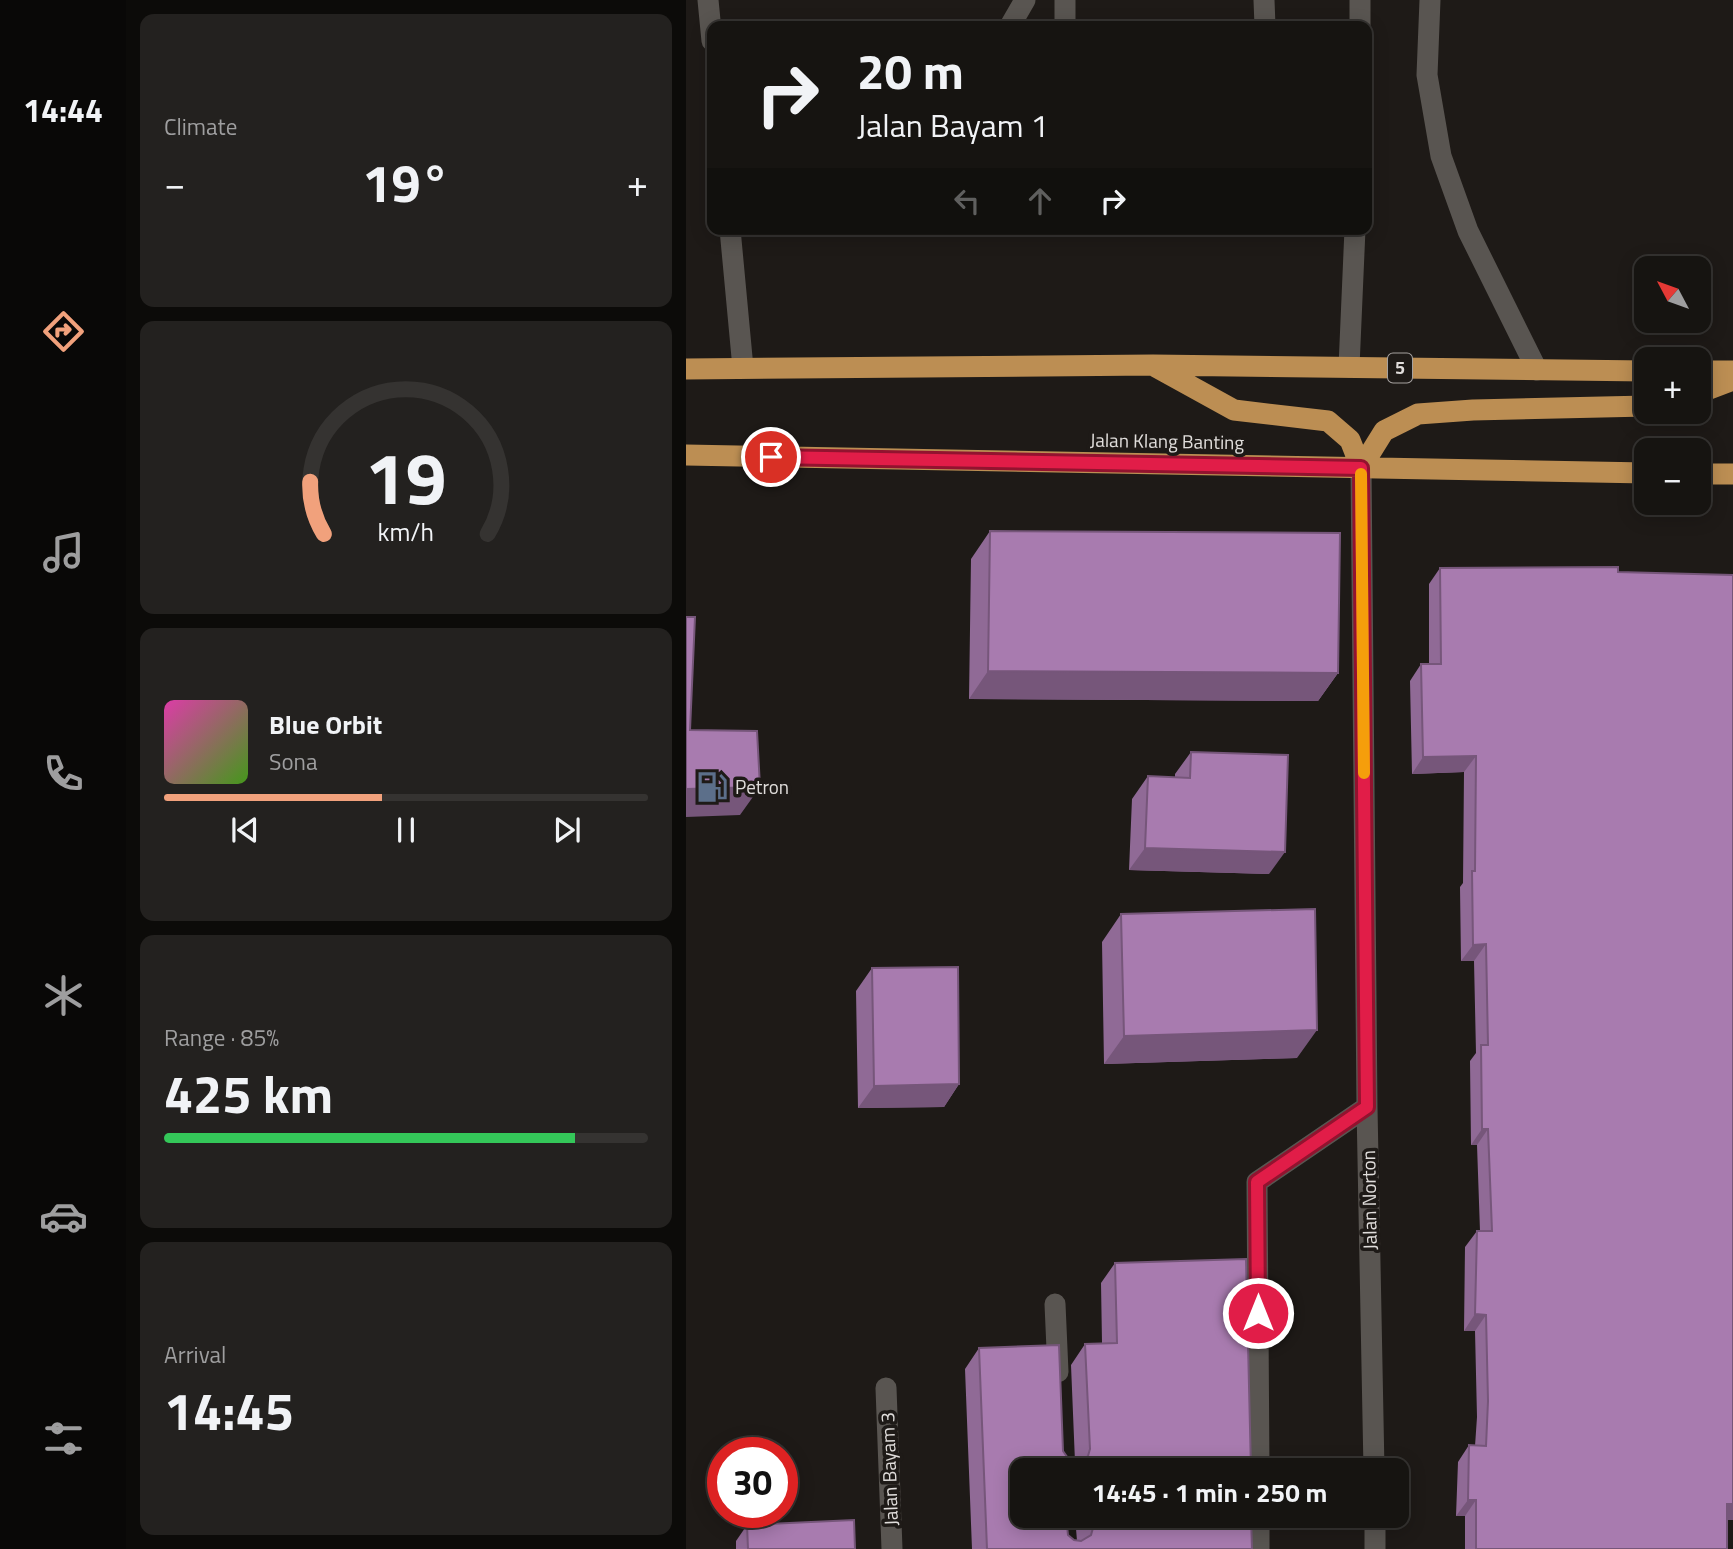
<!DOCTYPE html>
<html lang="en">
<head>
<meta charset="utf-8">
<style>
  :root { --surface:#161411; --page:#23211f; --text:#f1f3f6; --muted:#9e9e9f; --line:#353331; --accent:#f1a17c }
  body { margin:0; font-family:"Titillium Web",sans-serif; background:var(--page); color:var(--text); height:100vh; display:flex; flex-direction:column; font-size:26px; white-space:nowrap }
  * { box-sizing:border-box; margin:0 }
  p { font-size:23px; color:var(--muted) }
  .icon { flex:none; width:38px; height:38px; fill:none; stroke:currentColor; stroke-width:2; stroke-linecap:round; stroke-linejoin:round }
  .map { position:relative; flex:1; overflow:hidden }
  .details { display:flex; flex-direction:column; gap:14px; padding:14px; background:#0c0b09; width:560px }
  .details>* { flex:none }
  .top-card { position:absolute; left:21px; top:21px; width:665px; height:214px; border-radius:14px; box-shadow:0 4px 18px #0003,0 0 0 2px var(--line); background:#161411; color:var(--text); overflow:hidden }
  .needle { width:46px; rotate:311deg }
  .fabs { position:absolute; left:948px; top:256px; display:grid; gap:14px }
  .fabs a { display:grid; place-items:center; width:77px; height:77px; border-radius:14px; background:var(--surface); box-shadow:0 4px 18px #0003,0 0 0 2px var(--line); font-size:35px }
  .speed { position:absolute; left:21px; top:1437px; display:flex; gap:14px; font-size:35px; font-weight:700; text-align:center }
  .speed>* { display:grid; place-content:center; width:91px; height:91px; border-radius:50%; background:var(--surface); box-shadow:0 4px 18px #0003,0 0 0 2px var(--line); line-height:1 }
  .speed .limit { border:10px solid #d22; background:#fff; color:#111 }
  .pin { position:absolute; display:grid; place-items:center; width:60px; height:60px; color:#fff; margin:-30px; border:4px solid #fff; border-radius:50%; box-shadow:0 2px 7px #0007 }
  .me { position:absolute; width:77px; margin:-38px; rotate:0deg; stroke-linejoin:round; filter:drop-shadow(0 0 5px #0008) }
  .turn { display:flex; align-items:center; gap:24px; height:147px; padding:0 35px; font-size:32px }
  .turn .icon { width:91px; height:91px; stroke-width:2.5 }
  .turn b { display:block; font-size:49px; line-height:60px }
  .lanes { display:flex; align-items:center; height:66px; padding:0 35px; background:#0003; justify-content:center; gap:35px; direction:ltr }
  .lanes .off { opacity:.35 }
  .big { font-size:52px; font-weight:700; line-height:1.1 }
  .details .tile { flex:1; display:flex; flex-direction:column; justify-content:center; gap:10px; min-width:0; padding:0 24px; border-radius:14px; background:var(--page) }
  .details .dial { align-items:center; gap:0 }
  .dial svg { height:182px; overflow:visible; fill:none; stroke:var(--line); stroke-width:7; stroke-linecap:round; text-anchor:middle }
  .dial text { fill:var(--text); stroke:none }
  .song { display:flex; align-items:center; gap:21px }
  .cover { width:84px; height:84px; border-radius:10px; background:linear-gradient(135deg,hsl(320 70% 55%),hsl(100 70% 35%)) }
  .played { height:7px; border-radius:4px; background:linear-gradient(90deg,var(--accent) 45%,var(--line) 45%) }
  .keys { display:flex; justify-content:space-around; direction:ltr }
  .heat { display:flex; justify-content:space-between; align-items:center; font-size:38px; direction:ltr }
  .charge { height:10px; border-radius:5px; background:linear-gradient(90deg,#34c759 85%,var(--line) 0) }
  .trip { position:absolute; left:324px; top:1458px; width:399px; height:70px; border-radius:14px; background:var(--surface); box-shadow:0 4px 18px #0003,0 0 0 2px var(--line); font-weight:700; line-height:70px; text-align:center }
  main { display:flex; flex:1; min-height:0 }
  .tabs { display:flex; flex-direction:column; width:126px; justify-content:space-around; align-items:center; background:#090807; color:var(--muted) }
  .tabs .icon { width:49px; height:49px }
  .tabs .selected { color:var(--accent) }
  .tabs b { font-size:32px; color:var(--text) }
  .map>svg:first-child { display:block }
  .lines { fill:none; stroke-linecap:round; stroke-linejoin:round }
  .lane { stroke:#595551; stroke-width:21 }
  .street { stroke:#595551; stroke-width:21 }
  .highway { stroke:#bc8e53; stroke-width:21 }
  .wall { fill:#906a96 }
  .shaded-wall { fill:#76567a }
  .building { fill:#a87baf; stroke:#76567a; stroke-width:2 }
  .route-casing { stroke:#92132f; stroke-width:18 }
  .route { stroke:#e11d48; stroke-width:12 }
  .slow { stroke:#f59e0b; stroke-width:12 }
  .labels { text-anchor:middle; stroke-width:7; stroke-linejoin:round; paint-order:stroke }
  .shield { fill:#1e1a17; stroke:#a6a2a0; stroke-width:2 }
  .shield-label { font-size:18px; font-weight:bold; fill:#e0dddb }
  .street-label { font-size:19px; fill:#e0dddb; stroke:#1e1a17 }
  .poi-label { font-size:19px; fill:#e0dddb; stroke:#1e1a17; text-anchor:start }
</style>
</head>
<body>
<main>
<nav class="tabs">
<b>14:44</b>
<svg class="icon selected" aria-label="directions" viewBox="0 0 24 24"><path d="M12 3l9 9-9 9-9-9zM9 14v-3h6M13 9l2 2-2 2"/></svg>
<svg class="icon" aria-label="music" viewBox="0 0 24 24"><path d="M9 18V5l10-2v13"/><circle cx="6" cy="18" r="3"/><circle cx="16" cy="16" r="3"/></svg>
<svg class="icon" aria-label="phone" viewBox="0 0 24 24"><path d="M5 4h4l2 5-3 2q2 4 5 5l2-3 5 2v4C11 20 4 13 5 4z"/></svg>
<svg class="icon" aria-label="climate" viewBox="0 0 24 24"><path d="M12 3v18M4 7l16 10M4 17L20 7"/></svg>
<svg class="icon" aria-label="car" viewBox="0 0 24 24"><path d="M5 17H2v-5l4-1 3-4h7l3 4 3 1v5h-3M9 17h6M6 11h13"/><circle cx="7" cy="17" r="2"/><circle cx="17" cy="17" r="2"/></svg>
<svg class="icon" aria-label="filters" viewBox="0 0 24 24"><path d="M4 7h16M4 17h16"/><circle cx="9" cy="7" r="2"/><circle cx="15" cy="17" r="2"/></svg>
</nav>
<section class="details">
<div class="tile"><p>Climate</p>
<div class="heat"><a>−</a><b class="big">19°</b><a>+</a></div>
</div>
<div class="tile dial"><svg viewBox="0 0 100 80">
<path d="M14 69A42 42 0 1 1 86 69"/>
<path d="M14 69A42 42 0 0 1 8 46" stroke="#f1a17c"/>
<text x="50" y="56" font-size="32" font-weight="700">19</text>
<text x="50" y="72" font-size="11">km/h</text>
</svg></div>
<div class="tile">
<div class="song"><i class="cover"></i><div><b>Blue Orbit</b><p>Sona</p></div></div>
<div class="played"></div>
<div class="keys"><svg class="icon" aria-label="previous" viewBox="0 0 24 24"><path d="M18 5L8 12l10 7zM5 5v14"/></svg><svg class="icon" aria-label="pause" viewBox="0 0 24 24"><path d="M8 5v14M16 5v14"/></svg><svg class="icon" aria-label="next" viewBox="0 0 24 24"><path d="M6 5l10 7-10 7zM19 5v14"/></svg></div>
</div>
<div class="tile"><p>Range · 85%</p><b class="big">425 km</b><div class="charge"></div></div>
<div class="tile"><p>Arrival</p><b class="big">14:45</b></div>
</section>
<div class="map">
<svg width="1047" height="1549" viewBox="0 0 1047 1549">
  <rect width="100%" height="100%" fill="#1e1a17"/>
  <g class="lines">
    <path class="lane" d="M 379,0 L 379,26
      M 578,0 L 579,26
      M 744,0 L 741,75 L 755,156 L 782,231 L 851,370
      M 324,26 L 339,0
      M 674,26 L 674,0
      M 663,367 L 669,229
      M 369,1304 L 372,1372"/>
    <path class="street" d="M 22,0 L 26,41
      M 44,229 L 57,368
      M 675,468 L 681,1107 L 688,1470
      M 200,1388 L 206,1549
      M 573,1470 L 571,1182 L 681,1107
      M 573,1516 L 573,1549
      M 689,1516 L 689,1549"/>
    <path class="highway" d="M 470,367 L 548,410 L 642,421 L 664,440 L 675,468
      M 0,369 L 467,365 L 961,371
      M 1013,371 L 1047,371
      M 1013,393 L 1047,380
      M 0,455 L 961,473
      M 675,468 L 698,431 L 732,414 L 787,410 L 961,406
      M 1013,474 L 1047,474"/>
  </g>
  <path class="wall" d="M 304,531 L 652,673 L 632,701 L 283,699 L 285,559 Z
    M 754,568 L 1047,575 L 1047,1520 L 1041,1520 L 1041,1549 L 779,1549 L 779,1516 L 770,1516 L 772,1462 L 783,1445 L 789,1446 L 791,1417 L 789,1331 L 778,1331 L 779,1247 L 791,1231 L 794,1231 L 791,1145 L 785,1145 L 784,1061 L 790,1053 L 788,961 L 775,961 L 774,887 L 777,883 L 778,772 L 726,774 L 724,681 L 735,664 L 743,664 L 743,584 Z
    M 505,752 L 583,874 L 443,870 L 446,799 L 462,776 L 489,778 L 489,774 Z
    M 435,914 L 611,1058 L 418,1064 L 416,942 Z
    M 186,968 L 273,1084 L 258,1107 L 172,1108 L 170,991 Z
    M 429,1263 L 565,1470 L 336,1470 L 382,1535 L 388,1540 L 391,1541 L 389,1516 L 565,1516 L 566,1549 L 286,1549 L 279,1369 L 293,1348 L 377,1451 L 384,1461 L 389,1462 L 385,1365 L 399,1344 L 416,1343 L 415,1283 Z
    M 61,1525 L 169,1549 L 50,1549 L 50,1541 Z"/>
  <path class="shaded-wall" d="M 302,671 L 652,673 L 632,701 L 283,699 Z
    M 790,756 L 778,772 L 726,774 L 737,757 Z
    M 74,787 L 54,815 L 0,817 L 0,789 Z
    M 459,848 L 599,852 L 583,874 L 443,870 Z
    M 800,944 L 788,961 L 775,961 L 787,945 Z
    M 631,1030 L 611,1058 L 418,1064 L 438,1036 Z
    M 273,1084 L 258,1107 L 172,1108 L 188,1086 Z
    M 796,1129 L 802,1129 L 791,1145 L 785,1145 Z
    M 789,1314 L 800,1315 L 789,1331 L 778,1331 Z
    M 782,1500 L 790,1500 L 779,1516 L 770,1516 Z
    M 1041,1504 L 1047,1504 L 1047,1520 L 1030,1520 Z"/>
  <path class="building" d="M 304,531 L 654,533 L 652,673 L 302,671 Z
    M 932,567 L 932,572 L 1047,575 L 1047,1504 L 1041,1504 L 1041,1549 L 790,1549 L 790,1500 L 782,1500 L 783,1445 L 800,1446 L 802,1401 L 800,1315 L 789,1314 L 791,1231 L 806,1231 L 802,1129 L 796,1129 L 795,1045 L 802,1045 L 800,944 L 787,945 L 786,871 L 789,871 L 790,756 L 737,757 L 735,664 L 755,664 L 754,568 Z
    M 0,617 L 9,617 L 4,730 L 71,731 L 74,787 L 0,789 Z
    M 505,752 L 602,755 L 599,852 L 459,848 L 462,776 L 504,778 Z
    M 629,909 L 631,1030 L 438,1036 L 435,914 Z
    M 272,967 L 273,1084 L 188,1086 L 186,968 Z
    M 560,1259 L 565,1470 L 336,1470 L 336,1516 L 380,1516 L 382,1535 L 388,1540 L 395,1541 L 405,1535 L 407,1528 L 405,1516 L 565,1516 L 566,1549 L 301,1549 L 293,1348 L 373,1345 L 377,1451 L 384,1461 L 390,1462 L 397,1461 L 402,1456 L 404,1449 L 399,1344 L 431,1343 L 429,1263 Z
    M 168,1520 L 169,1549 L 62,1549 L 61,1525 Z"/>
  <g class="lines">
    <defs>
      <path id="route" d="M 85,457 L 675,468 L 681,1107 L 571,1182 L 572,1313"/>
    </defs>
    <use href="#route" class="route-casing"/>
    <use href="#route" class="route"/>
    <path class="slow" d="M 675,474 L 678,773"/>
  </g>
  <defs>
    <symbol id="fuel-bare" viewBox="-9 -9 18 18"><path d="M-5.5-6h7V0h2V4h1.3V-2.5L3-4.5l.8-.8L6-3V5H2.5V1h-1V6h-7ZM-4.2-4.7v3.2H.2V-4.7Z" fill="#5c6f8a" stroke="#1e1a17" stroke-width="2.5" paint-order="stroke"/></symbol>
  </defs>
  <g fill-rule="evenodd">
    <use href="#fuel-bare" x="4" y="765" width="44" height="44"/>
  </g>
  <g class="labels">
    <rect class="shield" x="702" y="353.5" width="24" height="29" rx="5"/>
    <g class="shield-label">
      <text x="714" y="374">5</text>
    </g>
    <g class="street-label">
      <text transform="translate(481 441) rotate(1)" y="7">Jalan Klang Banting</text>
      <text transform="translate(683 1200) rotate(-91)" y="7">Jalan Norton</text>
      <text transform="translate(203 1469) rotate(-92)" y="7">Jalan Bayam 3</text>
    </g>
    <g class="poi-label">
      <text x="49" y="794">Petron</text>
    </g>
  </g>
</svg>
<div class="fabs">
<a><svg class="needle" viewBox="-14 -14 28 28"><path d="M0-13l5 13h-10z" fill="#e53935"/><path d="M0 13l5-13h-10z" fill="#9e9e9f"/></svg></a>
<a>+</a>
<a>−</a>
</div>
<div class="speed"><div class="limit">30</div></div>
<div class="pin" style="left:85px;top:457px;background:#d93025"><svg class="icon" aria-label="arrive" viewBox="0 0 24 24"><path d="M6 21V4h12l-3 4 3 4H6"/></svg></div>
<svg class="me" style="left:572px;top:1313px" viewBox="-20 -20 40 40"><circle r="17" fill="#e11d48" stroke="#fff" stroke-width="3"/><path d="M0-11L8 9 0 5-8 9z" fill="#fff"/></svg>
<div class="trip">14:45 · 1 min · 250 m</div>
<div class="top-card">
<div class="turn"><svg class="icon" aria-label="right" viewBox="0 0 24 24"><path d="M7 20v-9h11M14 6l5 5-5 5"/></svg><div><b>20 m</b>Jalan Bayam 1</div></div>
<div class="lanes"><svg class="icon off" aria-label="left" viewBox="0 0 24 24"><path d="M17 20v-9H6M10 6l-5 5 5 5"/></svg><svg class="icon off" aria-label="ahead" viewBox="0 0 24 24"><path d="M12 20V5M6 11l6-6 6 6"/></svg><svg class="icon" aria-label="right" viewBox="0 0 24 24"><path d="M7 20v-9h11M14 6l5 5-5 5"/></svg></div>
</div>
</div>
</main>
</body>
</html>
